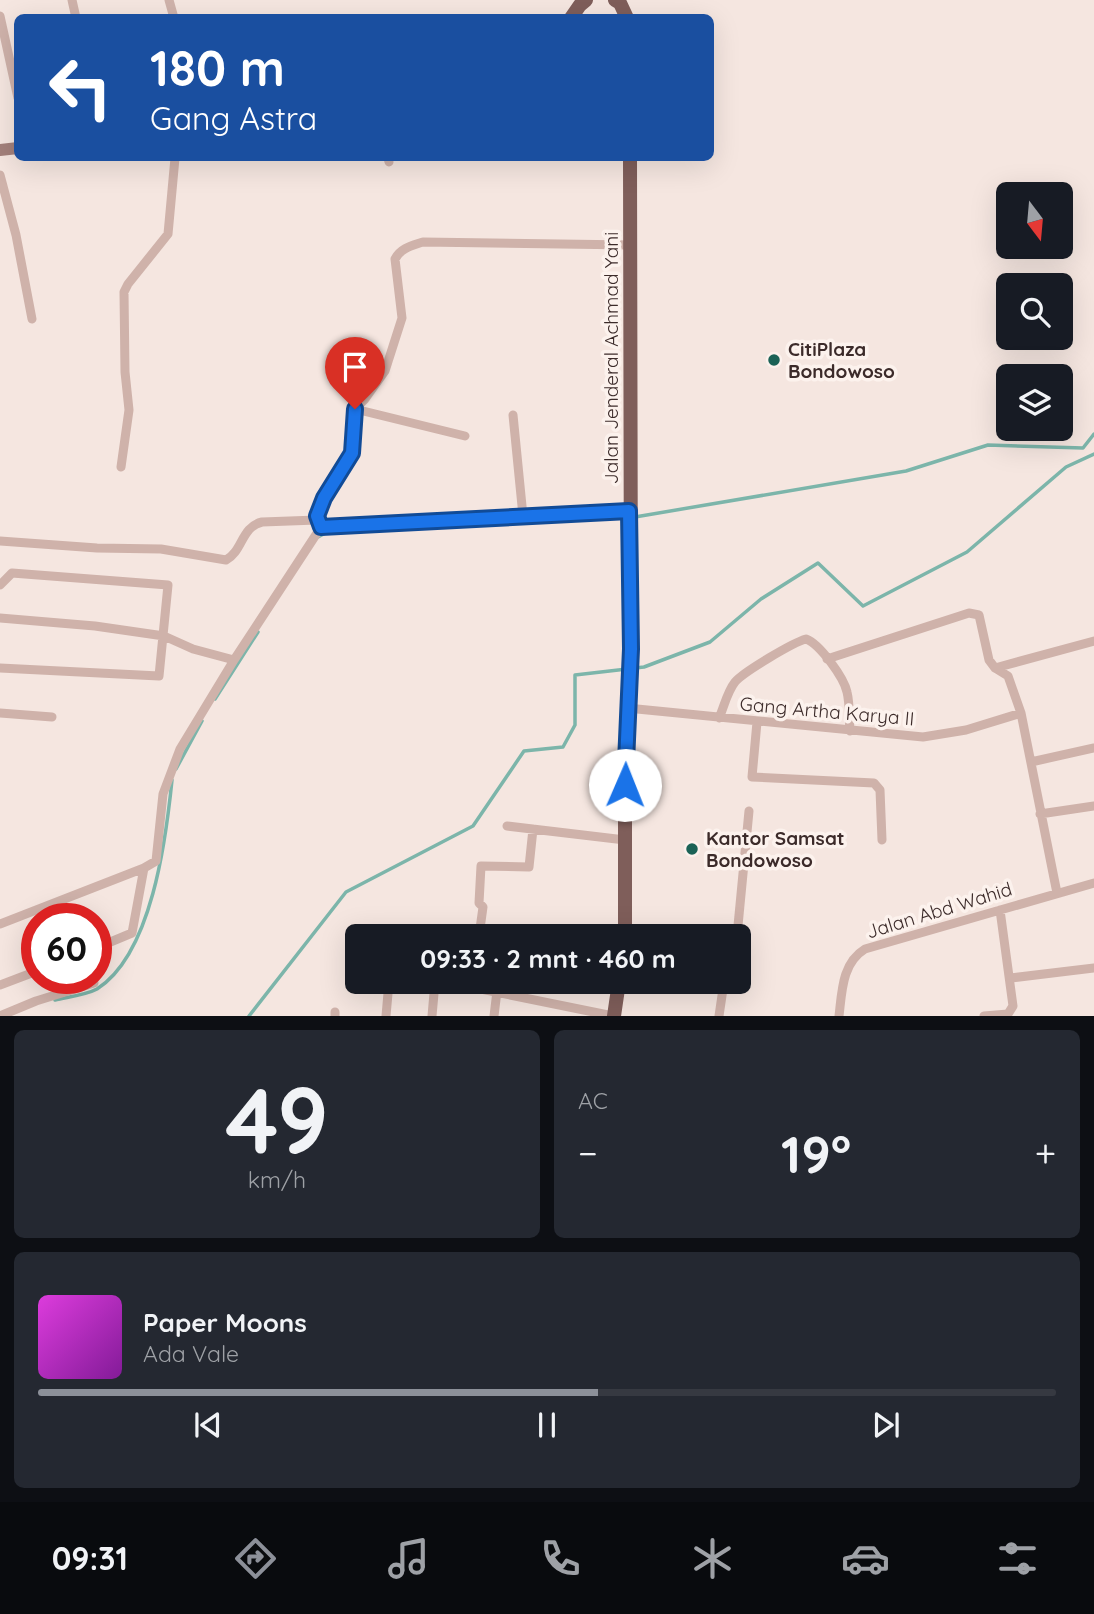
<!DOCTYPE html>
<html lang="id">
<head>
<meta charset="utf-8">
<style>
  :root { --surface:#171b24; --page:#242831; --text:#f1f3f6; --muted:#9ea1a6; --line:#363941; --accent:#8c9099 }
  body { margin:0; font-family:Quicksand,sans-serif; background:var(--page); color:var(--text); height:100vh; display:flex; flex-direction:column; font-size:26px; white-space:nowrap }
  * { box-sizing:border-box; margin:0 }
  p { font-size:23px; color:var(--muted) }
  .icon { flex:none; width:38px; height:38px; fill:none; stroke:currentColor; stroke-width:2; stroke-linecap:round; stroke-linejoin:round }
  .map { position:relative; height:1016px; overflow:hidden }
  .sheet { display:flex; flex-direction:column; gap:14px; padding:14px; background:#0d0f14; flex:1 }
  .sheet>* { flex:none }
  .banner { position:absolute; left:14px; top:14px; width:700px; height:147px; border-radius:10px; box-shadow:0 7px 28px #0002; background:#1a4fa0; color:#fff; overflow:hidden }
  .needle { width:46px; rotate:164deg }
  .fabs { position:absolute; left:996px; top:182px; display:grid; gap:14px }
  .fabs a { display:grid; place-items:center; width:77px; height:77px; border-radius:10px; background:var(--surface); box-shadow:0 7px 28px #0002; font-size:35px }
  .speed { position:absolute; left:21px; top:903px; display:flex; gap:14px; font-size:35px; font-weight:700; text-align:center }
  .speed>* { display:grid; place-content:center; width:91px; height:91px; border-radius:50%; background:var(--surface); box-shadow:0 7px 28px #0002; line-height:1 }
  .speed .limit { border:10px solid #d22; background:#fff; color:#111 }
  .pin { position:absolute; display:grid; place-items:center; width:60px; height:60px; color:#fff; margin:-72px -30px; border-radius:50% 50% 50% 0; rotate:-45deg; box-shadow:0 0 7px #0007 }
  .pin .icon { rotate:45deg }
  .me { position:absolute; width:77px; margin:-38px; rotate:1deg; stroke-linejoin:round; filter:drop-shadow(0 0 5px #0008) }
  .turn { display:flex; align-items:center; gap:24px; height:147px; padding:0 21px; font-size:32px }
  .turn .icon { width:91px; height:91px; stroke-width:2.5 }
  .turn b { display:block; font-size:49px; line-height:60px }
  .big { font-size:52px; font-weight:800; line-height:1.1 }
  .sheet .card { flex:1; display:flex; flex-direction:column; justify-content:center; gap:10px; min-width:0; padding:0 24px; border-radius:10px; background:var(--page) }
  .sheet .dial { align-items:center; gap:0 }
  .dial b { font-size:91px; line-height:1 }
  .song { display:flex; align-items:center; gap:21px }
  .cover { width:84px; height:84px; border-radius:10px; background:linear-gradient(135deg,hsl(300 70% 55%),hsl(290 70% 35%)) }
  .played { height:7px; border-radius:4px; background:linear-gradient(90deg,var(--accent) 55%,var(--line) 55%) }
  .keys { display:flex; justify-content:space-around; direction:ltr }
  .heat { display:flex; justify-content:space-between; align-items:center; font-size:38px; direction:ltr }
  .sheet .tiles { flex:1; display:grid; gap:14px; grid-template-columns:1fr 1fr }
  .card:last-child { grid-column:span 2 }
  .trip { position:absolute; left:345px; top:924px; width:406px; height:70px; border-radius:10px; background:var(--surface); box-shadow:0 7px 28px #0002; font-weight:800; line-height:70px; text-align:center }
  .menu { display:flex; height:112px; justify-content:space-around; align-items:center; background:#090b0e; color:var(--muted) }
  .menu .icon { width:49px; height:49px }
  .menu .on { color:var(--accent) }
  .menu b { font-size:32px; color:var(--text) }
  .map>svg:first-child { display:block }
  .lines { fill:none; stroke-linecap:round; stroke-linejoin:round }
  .stream { stroke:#7cb5aa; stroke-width:3.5 }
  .street { stroke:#cfb2aa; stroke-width:9 }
  .secondary { stroke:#a3807b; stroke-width:12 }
  .primary { stroke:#7f5e5a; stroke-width:14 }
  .route-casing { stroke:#114b97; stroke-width:18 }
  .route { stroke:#1a73e8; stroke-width:12 }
  .poi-dot { fill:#1b6256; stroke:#fcf2ed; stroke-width:2.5 }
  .labels { text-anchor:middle; stroke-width:7; stroke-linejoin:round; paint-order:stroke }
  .poi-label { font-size:19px; font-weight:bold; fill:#3c2b2a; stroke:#fcf2ed; text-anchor:start }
  .street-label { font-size:19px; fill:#3c2b2a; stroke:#fcf2ed }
</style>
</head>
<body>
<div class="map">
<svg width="1094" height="1016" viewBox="0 0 1094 1016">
  <rect width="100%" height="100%" fill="#f5e6e0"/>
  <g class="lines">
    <path class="stream" d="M 635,517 L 906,471 L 988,445 L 1083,448 L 1094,434
      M 318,537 L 329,531 L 627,517
      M 635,668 L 644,667 L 710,642 L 761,599 L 818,563 L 863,606 L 967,552 L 1066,467 L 1094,454
      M 215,699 L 258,632
      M 176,769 L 202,721
      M 55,1000 C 67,997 86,995 97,989 C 152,954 166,839 172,780
      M 249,1016 L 346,892 L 473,826 L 524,751 L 563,747 L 575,725 L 575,675 L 627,669"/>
    <path class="street" d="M 72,0 L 76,18
      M 169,0 L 174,18
      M 0,16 L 18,98
      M 388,158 L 389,162
      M 0,175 L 16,235 L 32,319
      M 355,409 L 352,453 L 324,498 L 317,516 L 321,527 L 629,511
      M 355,409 L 365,399 L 385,371 L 402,318 L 395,259 C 401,248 411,246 423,242 L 631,245
      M 355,409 L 465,436
      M 513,415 L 523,516
      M 121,467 L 129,410 L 125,372 L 124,292 L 128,284 L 168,234 L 175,158
      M 0,541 L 97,548 L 161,549 L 226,560 C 243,551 241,527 262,522 L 317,520
      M 0,585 L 12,573 L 168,585 L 159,676 L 0,668
      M 0,618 L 95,626 L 164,636 L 193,649 L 234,660 L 321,527
      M 827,659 L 969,613 L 979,615 L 989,660 L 995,668 L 1008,676 L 1021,713 L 1057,893
      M 995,668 L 1094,641
      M 627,708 L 923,737 L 966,730 L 1021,713
      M 0,713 L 52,717
      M 719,718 C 724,707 727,692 735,682 C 743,672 794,642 806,639 C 820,644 844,678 847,692 C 850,704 849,718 850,731
      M 757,722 L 752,777 L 874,783 L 880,790 L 882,840
      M 1031,762 L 1094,748
      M 1040,814 L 1094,806
      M 507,826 L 625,840
      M 144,868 L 156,861 L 163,794 L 180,749 L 234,660
      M 0,924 L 144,868 L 132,933 L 96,948
      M 479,936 L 483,907 L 479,903 L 481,866 L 529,867 L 533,829
      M 737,936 L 749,811
      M 1011,978 L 1094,968
      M 446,982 L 613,1016
      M 0,985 L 37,971
      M 0,1016 L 36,1001 L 94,983 L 92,978
      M 335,1016 L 335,1012
      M 386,1016 L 389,982
      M 432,1016 L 435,982
      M 494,1016 L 497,991
      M 719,1016 L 724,982
      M 839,1016 C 842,991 842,963 865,949 L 1094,883
      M 984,1016 L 1008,1014 L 1013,1006 L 1000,910"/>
    <path class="secondary" d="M 0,150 L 18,148"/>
    <path class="primary" d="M 615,0 L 620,3 L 627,18
      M 571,18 L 580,5 L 586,0
      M 625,936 L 625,757 L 631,649 L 630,158
      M 614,1016 L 619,982"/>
  </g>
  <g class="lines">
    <defs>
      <path id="route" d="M 355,409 L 352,453 L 324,498 L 317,516 L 321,527 L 629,511 L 631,649 L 625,785"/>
    </defs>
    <use href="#route" class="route-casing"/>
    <use href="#route" class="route"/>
  </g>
  <g class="poi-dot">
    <circle cx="774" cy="360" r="7"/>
    <circle cx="692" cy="849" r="7"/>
  </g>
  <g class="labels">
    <g class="poi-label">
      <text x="788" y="356">CitiPlaza<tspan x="788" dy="22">Bondowoso</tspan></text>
      <text x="706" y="845">Kantor Samsat<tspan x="706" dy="22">Bondowoso</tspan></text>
    </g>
    <g class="street-label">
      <text transform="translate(611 358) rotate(-90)" y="7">Jalan Jenderal Achmad Yani</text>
      <text transform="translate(827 711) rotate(5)" y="7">Gang Artha Karya II</text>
      <text transform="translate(939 910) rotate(-17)" y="7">Jalan Abd Wahid</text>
    </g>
  </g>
</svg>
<div class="fabs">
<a><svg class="needle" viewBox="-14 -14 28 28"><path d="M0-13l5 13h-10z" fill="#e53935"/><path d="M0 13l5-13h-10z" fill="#9ea1a6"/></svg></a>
<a><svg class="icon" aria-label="search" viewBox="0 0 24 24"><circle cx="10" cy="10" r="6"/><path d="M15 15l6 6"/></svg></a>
<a><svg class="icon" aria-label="layers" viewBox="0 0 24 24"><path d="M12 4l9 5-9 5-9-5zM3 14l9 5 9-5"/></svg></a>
</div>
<div class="speed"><div class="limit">60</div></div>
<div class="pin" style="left:355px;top:409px;background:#d93025"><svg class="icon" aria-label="arrive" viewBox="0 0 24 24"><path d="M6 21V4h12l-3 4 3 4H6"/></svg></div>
<svg class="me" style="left:625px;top:785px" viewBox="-20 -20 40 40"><circle r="19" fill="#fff"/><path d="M0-13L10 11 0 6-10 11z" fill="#1a73e8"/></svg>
<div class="trip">09:33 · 2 mnt · 460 m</div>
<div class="banner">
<div class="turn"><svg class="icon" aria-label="left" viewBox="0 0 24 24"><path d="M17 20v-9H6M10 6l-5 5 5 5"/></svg><div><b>180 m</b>Gang Astra</div></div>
</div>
</div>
<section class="sheet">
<div class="tiles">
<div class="card dial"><b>49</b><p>km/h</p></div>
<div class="card"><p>AC</p>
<div class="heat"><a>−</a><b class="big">19°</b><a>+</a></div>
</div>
<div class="card">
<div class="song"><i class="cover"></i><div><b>Paper Moons</b><p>Ada Vale</p></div></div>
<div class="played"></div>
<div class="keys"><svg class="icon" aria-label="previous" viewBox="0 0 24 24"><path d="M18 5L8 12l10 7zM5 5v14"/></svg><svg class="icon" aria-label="pause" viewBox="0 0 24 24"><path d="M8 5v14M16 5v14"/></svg><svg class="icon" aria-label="next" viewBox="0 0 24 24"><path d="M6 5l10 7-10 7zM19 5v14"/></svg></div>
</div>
</div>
</section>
<nav class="menu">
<b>09:31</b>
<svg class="icon on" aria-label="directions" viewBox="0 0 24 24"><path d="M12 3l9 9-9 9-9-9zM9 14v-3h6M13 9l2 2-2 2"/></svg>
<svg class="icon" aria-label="music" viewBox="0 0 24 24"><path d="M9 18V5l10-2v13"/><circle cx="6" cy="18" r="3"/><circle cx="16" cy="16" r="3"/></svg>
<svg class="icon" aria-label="phone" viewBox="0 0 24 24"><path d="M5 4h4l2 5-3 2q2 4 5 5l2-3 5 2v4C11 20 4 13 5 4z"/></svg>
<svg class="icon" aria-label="climate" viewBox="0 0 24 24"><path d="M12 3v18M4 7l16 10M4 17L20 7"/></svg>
<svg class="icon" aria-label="car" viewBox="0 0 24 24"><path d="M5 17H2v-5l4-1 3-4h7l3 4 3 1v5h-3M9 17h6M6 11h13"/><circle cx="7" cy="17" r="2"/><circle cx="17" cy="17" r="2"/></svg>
<svg class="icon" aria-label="filters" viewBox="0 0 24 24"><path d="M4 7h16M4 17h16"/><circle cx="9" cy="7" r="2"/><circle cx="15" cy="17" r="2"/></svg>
</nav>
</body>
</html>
